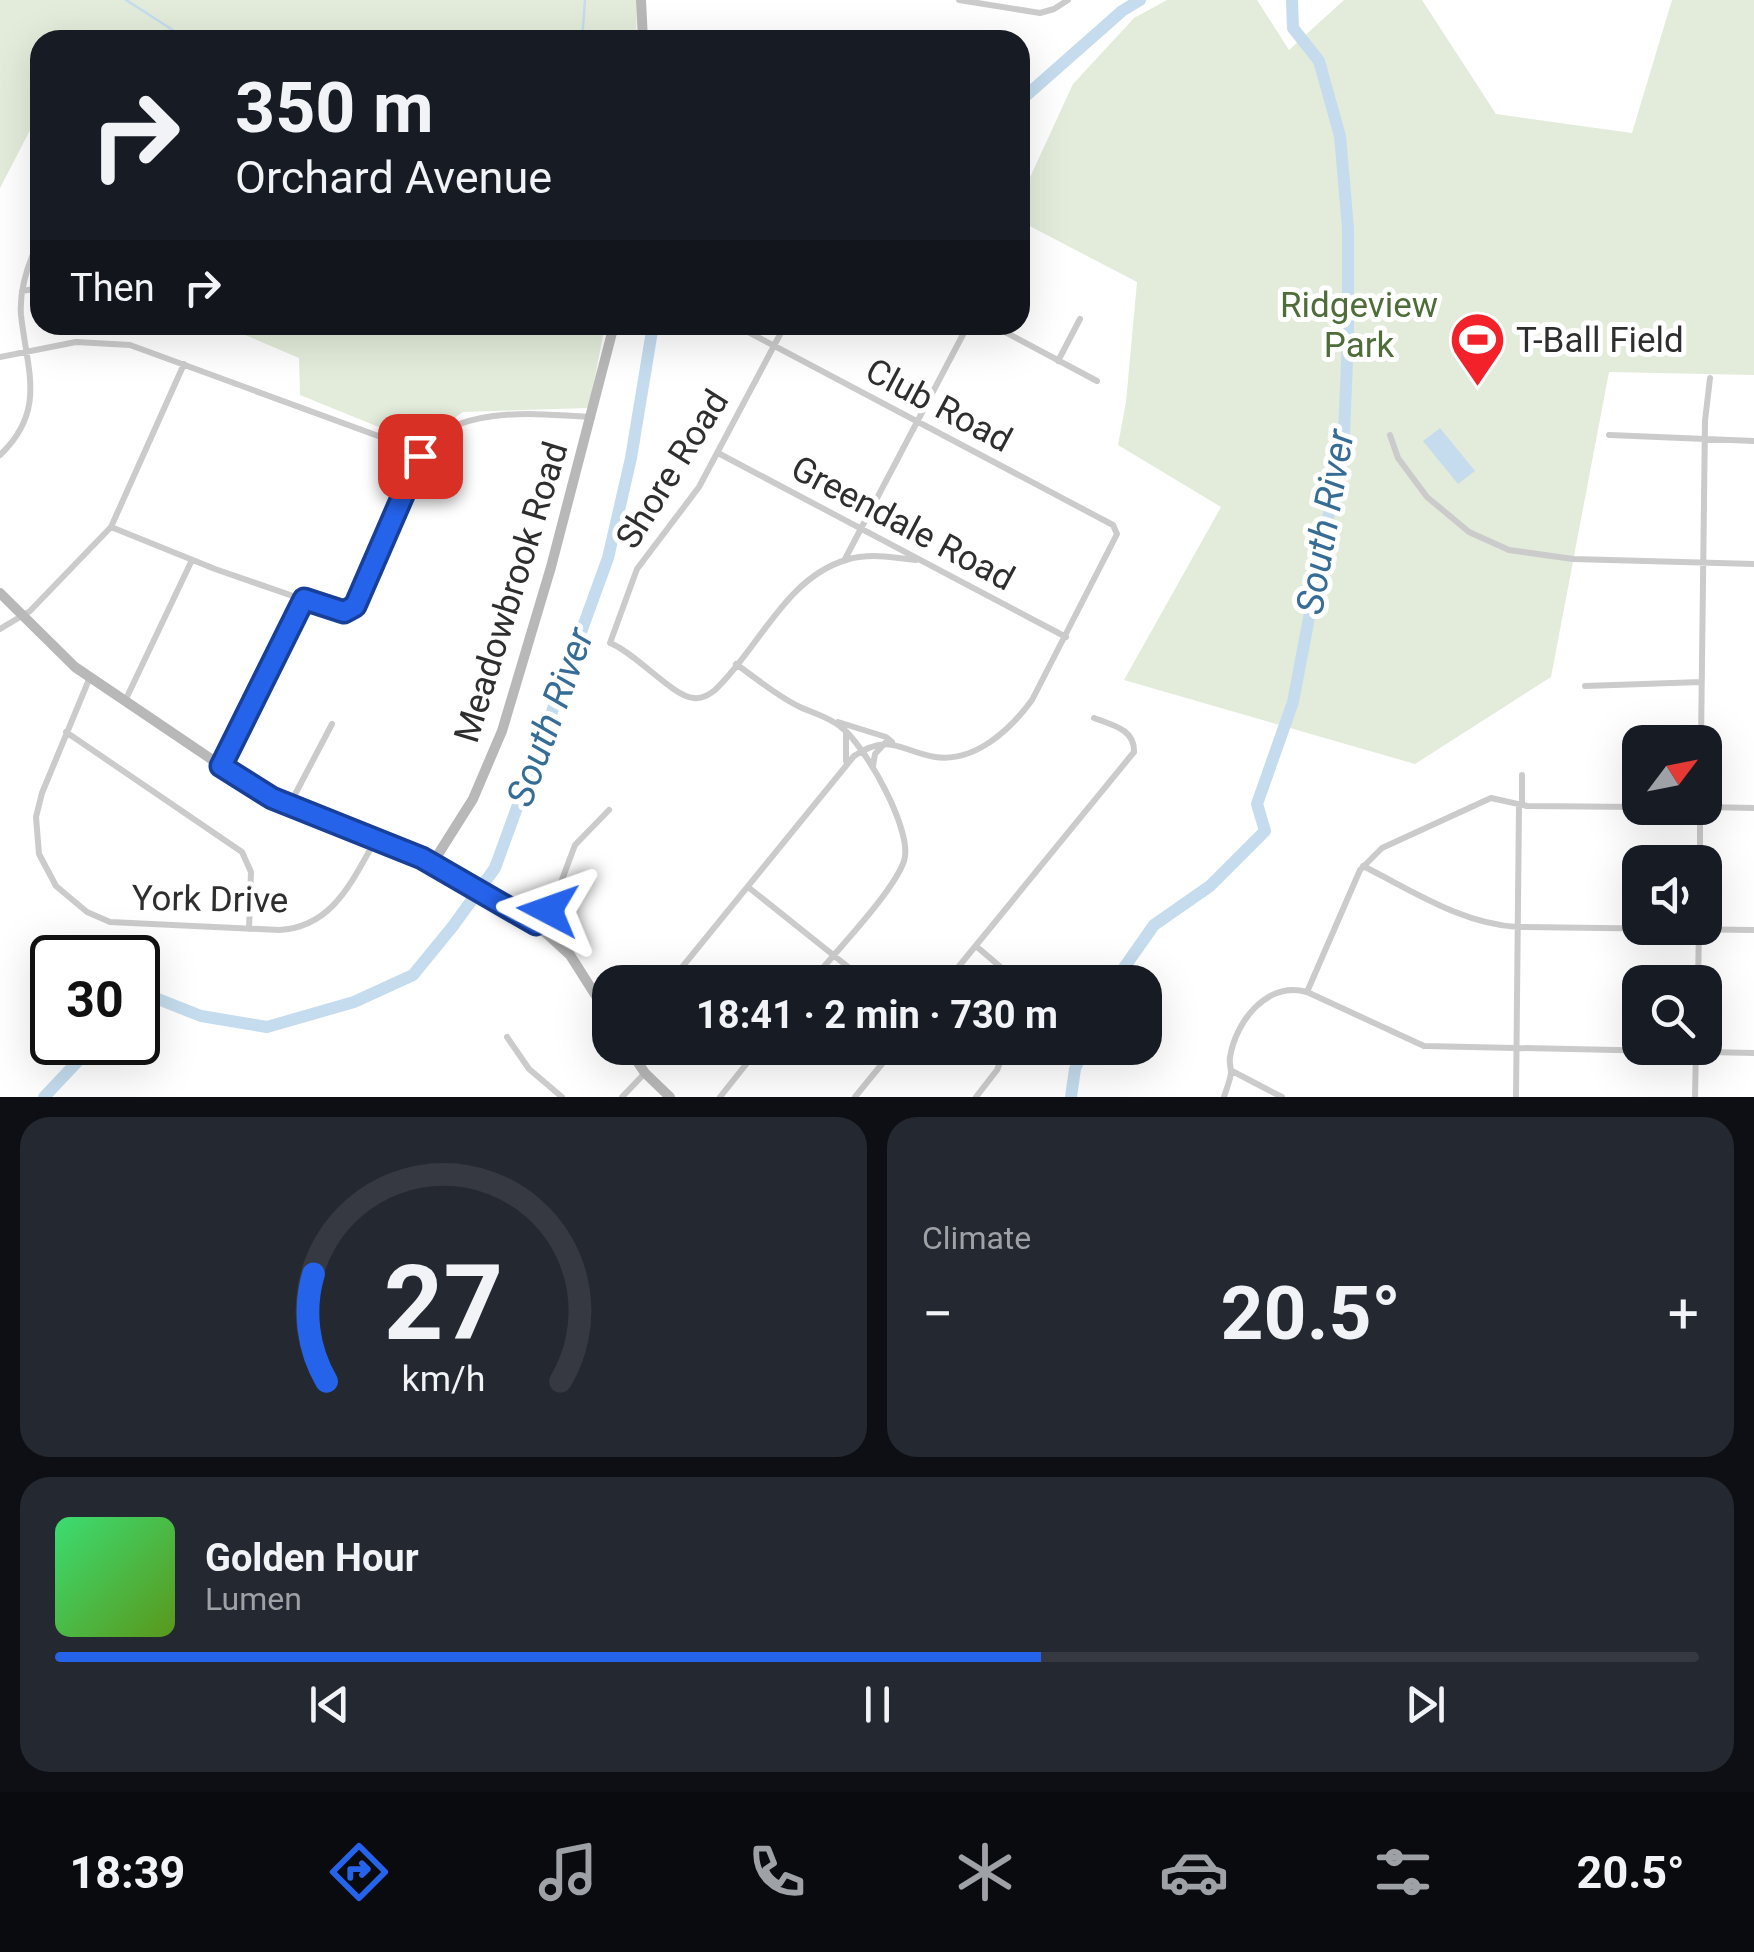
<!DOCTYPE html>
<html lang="en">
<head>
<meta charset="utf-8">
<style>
  :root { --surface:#171b24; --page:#242831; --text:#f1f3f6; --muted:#9ea1a6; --line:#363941; --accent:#2563eb }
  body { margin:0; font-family:Roboto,sans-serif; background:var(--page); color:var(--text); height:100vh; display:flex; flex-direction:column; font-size:38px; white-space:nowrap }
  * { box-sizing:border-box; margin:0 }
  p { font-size:32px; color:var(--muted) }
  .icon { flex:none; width:55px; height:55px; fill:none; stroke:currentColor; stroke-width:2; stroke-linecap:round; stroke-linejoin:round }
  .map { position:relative; height:1097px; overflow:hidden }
  .panel { display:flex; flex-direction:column; gap:20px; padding:20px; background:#0d0f14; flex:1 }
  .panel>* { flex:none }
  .top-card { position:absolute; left:30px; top:30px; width:1000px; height:305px; border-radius:30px; box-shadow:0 10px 40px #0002; background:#171b24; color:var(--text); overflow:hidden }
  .needle { width:65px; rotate:58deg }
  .fabs { position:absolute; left:1622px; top:725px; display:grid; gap:20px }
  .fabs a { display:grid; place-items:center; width:100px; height:100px; border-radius:20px; background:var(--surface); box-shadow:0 10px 40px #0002; font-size:50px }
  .speed { position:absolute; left:30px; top:935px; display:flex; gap:20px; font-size:50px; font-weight:700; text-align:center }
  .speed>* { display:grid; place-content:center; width:130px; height:130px; border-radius:50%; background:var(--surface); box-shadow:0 10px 40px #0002; line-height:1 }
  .speed .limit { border:5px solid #111; border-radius:15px; background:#fff; color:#111 }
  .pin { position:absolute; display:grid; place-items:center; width:85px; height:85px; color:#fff; margin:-42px; border-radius:20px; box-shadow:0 5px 15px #0006 }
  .me { position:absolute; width:110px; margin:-55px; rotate:274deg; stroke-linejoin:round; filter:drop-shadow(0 0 8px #0008) }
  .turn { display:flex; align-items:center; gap:35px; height:210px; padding:0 40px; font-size:45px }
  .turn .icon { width:130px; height:130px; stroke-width:2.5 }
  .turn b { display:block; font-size:70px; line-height:85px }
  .then { display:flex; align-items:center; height:95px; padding:0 40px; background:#0003; gap:20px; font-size:38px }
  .big { font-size:75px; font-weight:700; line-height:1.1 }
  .panel .card { flex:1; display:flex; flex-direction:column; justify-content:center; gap:15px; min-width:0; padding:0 35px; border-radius:30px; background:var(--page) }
  .panel .dial { align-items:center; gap:0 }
  .dial svg { height:260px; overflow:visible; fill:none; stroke:var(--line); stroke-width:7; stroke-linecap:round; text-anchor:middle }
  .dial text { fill:var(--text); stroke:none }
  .song { display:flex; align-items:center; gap:30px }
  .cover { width:120px; height:120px; border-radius:15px; background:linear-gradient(135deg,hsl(140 70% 55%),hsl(90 70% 35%)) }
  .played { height:10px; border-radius:5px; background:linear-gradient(90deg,var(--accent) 60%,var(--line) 60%) }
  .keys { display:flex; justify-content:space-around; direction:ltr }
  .heat { display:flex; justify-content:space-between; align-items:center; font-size:55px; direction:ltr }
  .panel .tiles { flex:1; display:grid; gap:20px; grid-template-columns:1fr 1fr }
  .card:last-child { grid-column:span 2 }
  .trip { position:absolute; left:592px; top:965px; width:570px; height:100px; border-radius:30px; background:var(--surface); box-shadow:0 10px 40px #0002; font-weight:700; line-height:100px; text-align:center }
  .menu { display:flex; height:160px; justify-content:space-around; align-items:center; background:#090b0e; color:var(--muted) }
  .menu .icon { width:70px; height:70px }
  .menu .on { color:var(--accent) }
  .menu b { font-size:45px; color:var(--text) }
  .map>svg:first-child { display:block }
  .green { fill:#e3ecda }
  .water { fill:#c4dcee }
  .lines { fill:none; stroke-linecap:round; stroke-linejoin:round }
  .stream { stroke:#c4dcee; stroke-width:2.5 }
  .river { stroke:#c4dcee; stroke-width:12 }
  .street { stroke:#cbcbcb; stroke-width:6 }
  .secondary { stroke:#b8b8b8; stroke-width:10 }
  .route-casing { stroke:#184099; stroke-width:25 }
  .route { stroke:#2563eb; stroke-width:18 }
  .labels { text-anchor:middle; stroke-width:10; stroke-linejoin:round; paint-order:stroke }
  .park-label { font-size:35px; fill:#4e6d38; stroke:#fff }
  .poi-label { font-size:35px; fill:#2e2e2e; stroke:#fff; text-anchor:start }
  .street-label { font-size:35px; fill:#2e2e2e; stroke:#fff }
  .water-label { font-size:38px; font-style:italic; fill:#356d96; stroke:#fff }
</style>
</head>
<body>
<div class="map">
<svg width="1754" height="1097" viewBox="0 0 1754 1097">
  <rect width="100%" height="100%" fill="#fff"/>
  <path class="green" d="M 0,0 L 637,0 L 636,40 L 40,40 L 40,111 L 0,188 Z
    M 1167,0 L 1257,0 L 1289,50 L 1344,0 L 1422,0 L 1496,114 L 1632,133 L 1672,0 L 1754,0 L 1754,375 L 1609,372 L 1551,677 L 1415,764 L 1124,680 L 1221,507 L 1118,445 L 1126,402 L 1137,282 L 1020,221 L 1020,199 L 1073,84 L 1134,18 Z
    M 222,325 L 605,325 L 589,408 L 463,412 L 418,443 L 300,395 L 299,358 Z"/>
  <path class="water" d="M 1440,428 L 1475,471 L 1458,484 L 1423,441 Z"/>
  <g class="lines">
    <path class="stream" d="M 126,0 L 179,34 L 196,40
      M 582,40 L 585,0"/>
    <path class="river" d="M 1020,101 L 1122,11 L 1140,0
      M 1114,982 L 1154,925 L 1210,886 L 1265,831 L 1257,804 L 1293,702 L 1344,434 L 1348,337 L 1348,228 L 1340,136 L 1319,61 L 1293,28 L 1292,0
      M 138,1007 L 158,999 L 201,1016 L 267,1027 L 354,1002 L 413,975 L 453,926 L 495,868 L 608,558 L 631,458 L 653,325
      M 44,1097 L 96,1042
      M 1071,1097 L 1075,1069 L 1084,1048"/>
    <path class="street" d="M 959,0 L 1040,13 L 1054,9 L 1068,0
      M 22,291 L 40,288
      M 785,325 L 699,487 L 637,569 L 610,643 C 636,653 673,697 694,698 C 702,699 709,695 715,690 C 758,650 785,578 846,560 C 868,553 893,557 916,560
      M 992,325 L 1097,381
      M 0,357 L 76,342 L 130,345 L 422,452
      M 1058,361 L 1080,319
      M 1390,435 L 1398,458 L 1427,497 L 1469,532 L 1509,550 L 1573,559 L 1754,564
      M 1609,435 L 1754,441
      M 718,453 L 1066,637
      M 0,455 C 47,410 27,371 21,315 C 19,288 28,263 40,239
      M 111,527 L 215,569 L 339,612 L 349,612 L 355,607 L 422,452 C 454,404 540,414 592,417
      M 845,559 L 968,325
      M 0,629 L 30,611 L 111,527 L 184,364
      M 736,664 C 757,679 777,696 800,707 C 813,713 829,717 841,727 C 865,745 914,832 904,861 C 893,893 834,953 811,982
      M 90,677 L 42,793 L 36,817 L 39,854 L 56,886 L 87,912 L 110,922 L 279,930 C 333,927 352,881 376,839
      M 1585,686 L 1701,682
      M 125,701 L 192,560
      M 838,722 L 886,737 L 892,742
      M 66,732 L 242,852 L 251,872 L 249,929
      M 846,734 L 846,761
      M 1701,742 L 1705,421 L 1710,378
      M 221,765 L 303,599
      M 873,766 L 875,754 L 885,743
      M 1522,775 L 1522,805
      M 290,804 L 332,724
      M 1705,807 L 1754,808
      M 1700,862 L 1700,808
      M 1363,866 C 1413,891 1462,924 1518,927 L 1754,930
      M 748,887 L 867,982
      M 536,924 L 554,901 L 575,845 L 609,810
      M 976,946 L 1018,982
      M 670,982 L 854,756 C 890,732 900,751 935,757 C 975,763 1011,729 1032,700 L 1117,534 L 1113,525 L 735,325
      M 946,982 L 1134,752 C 1135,729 1112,725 1094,718
      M 1698,982 L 1699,929
      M 1307,992 L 1360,870 L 1382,848 L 1491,798 L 1527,806 L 1640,807
      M 507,1037 L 529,1069 L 562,1097
      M 1232,1071 L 1282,1097
      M 622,1097 L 645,1073
      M 720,1097 L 759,1048
      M 855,1097 L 895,1048
      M 976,1097 L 997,1070 L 1006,1048
      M 1224,1097 C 1226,1090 1230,1081 1231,1073 C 1231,1068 1229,1063 1230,1057 C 1236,1021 1267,981 1307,992 L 1424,1046 L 1754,1053
      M 1516,1097 L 1519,805
      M 1695,1097 L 1696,1048"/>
    <path class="secondary" d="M 641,0 L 643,40
      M 0,593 L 75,667 L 257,790 L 422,858 L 536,924 L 570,955 L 610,1018
      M 432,864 L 473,799 L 502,731 L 551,567 L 614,325
      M 628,1048 L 645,1073 L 670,1097"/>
  </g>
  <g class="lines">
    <defs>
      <path id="route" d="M 420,456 L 355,606 L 344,612 L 304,599 L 221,766 L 272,798 L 422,858 L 536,924 L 548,910"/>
    </defs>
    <use href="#route" class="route-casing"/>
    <use href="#route" class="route"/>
  </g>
  <defs>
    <symbol id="stadium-pin" viewBox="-11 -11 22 30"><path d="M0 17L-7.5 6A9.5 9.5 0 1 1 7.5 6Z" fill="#f32129" stroke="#fff"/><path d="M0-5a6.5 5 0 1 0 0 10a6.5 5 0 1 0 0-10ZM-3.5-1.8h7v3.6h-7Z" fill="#fff"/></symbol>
  </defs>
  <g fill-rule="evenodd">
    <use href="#stadium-pin" x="1446" y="308" width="63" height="86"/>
  </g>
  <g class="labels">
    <g class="park-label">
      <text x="1359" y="317">Ridgeview<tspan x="1359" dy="40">Park</tspan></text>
    </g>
    <g class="poi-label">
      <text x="1516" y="352">T-Ball Field</text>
    </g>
    <g class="street-label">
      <text transform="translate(939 405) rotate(28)" y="12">Club Road</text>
      <text transform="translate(672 469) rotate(-58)" y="12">Shore Road</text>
      <text transform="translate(903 523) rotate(28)" y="12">Greendale Road</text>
      <text transform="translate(511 592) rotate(-73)" y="12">Meadowbrook Road</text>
      <text transform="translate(210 899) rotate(1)" y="12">York Drive</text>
    </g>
    <g class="water-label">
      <text transform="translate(1325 522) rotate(-80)" y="13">South River</text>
      <text transform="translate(550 717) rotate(-70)" y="13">South River</text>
    </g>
  </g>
</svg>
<div class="fabs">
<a><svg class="needle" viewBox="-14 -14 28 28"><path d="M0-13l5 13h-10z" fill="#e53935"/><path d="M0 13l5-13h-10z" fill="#9ea1a6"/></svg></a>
<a><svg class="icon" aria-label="sound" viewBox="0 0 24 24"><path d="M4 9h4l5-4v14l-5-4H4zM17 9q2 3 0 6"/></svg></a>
<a><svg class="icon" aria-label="search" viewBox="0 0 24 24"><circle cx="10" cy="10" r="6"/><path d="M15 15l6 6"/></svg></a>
</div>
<div class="speed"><div class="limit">30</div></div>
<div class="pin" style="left:420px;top:456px;background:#d93025"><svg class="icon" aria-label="arrive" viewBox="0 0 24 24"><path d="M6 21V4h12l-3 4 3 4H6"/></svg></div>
<svg class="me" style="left:548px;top:910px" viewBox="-20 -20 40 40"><path d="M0-17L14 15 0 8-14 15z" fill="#2563eb" stroke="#fff" stroke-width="4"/></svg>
<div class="trip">18:41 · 2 min · 730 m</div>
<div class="top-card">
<div class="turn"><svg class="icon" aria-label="right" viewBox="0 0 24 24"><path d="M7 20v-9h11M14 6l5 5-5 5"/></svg><div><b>350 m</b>Orchard Avenue</div></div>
<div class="then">Then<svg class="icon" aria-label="right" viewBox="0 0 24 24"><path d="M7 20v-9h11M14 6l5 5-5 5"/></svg></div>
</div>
</div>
<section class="panel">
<div class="tiles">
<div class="card dial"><svg viewBox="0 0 100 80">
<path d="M14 69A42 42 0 1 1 86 69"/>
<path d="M14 69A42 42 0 0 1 10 36" stroke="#2563eb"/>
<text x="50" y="56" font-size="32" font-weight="700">27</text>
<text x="50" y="72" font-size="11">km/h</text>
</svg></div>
<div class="card"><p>Climate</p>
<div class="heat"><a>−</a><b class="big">20.5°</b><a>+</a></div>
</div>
<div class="card">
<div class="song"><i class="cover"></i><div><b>Golden Hour</b><p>Lumen</p></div></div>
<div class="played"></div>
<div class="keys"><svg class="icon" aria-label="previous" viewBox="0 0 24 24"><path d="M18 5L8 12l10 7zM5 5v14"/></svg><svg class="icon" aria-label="pause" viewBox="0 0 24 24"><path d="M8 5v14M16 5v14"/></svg><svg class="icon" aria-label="next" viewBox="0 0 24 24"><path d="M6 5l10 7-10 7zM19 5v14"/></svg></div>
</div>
</div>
</section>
<nav class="menu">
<b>18:39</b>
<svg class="icon on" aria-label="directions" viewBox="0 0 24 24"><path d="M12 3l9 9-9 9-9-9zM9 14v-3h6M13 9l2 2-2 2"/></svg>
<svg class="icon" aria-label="music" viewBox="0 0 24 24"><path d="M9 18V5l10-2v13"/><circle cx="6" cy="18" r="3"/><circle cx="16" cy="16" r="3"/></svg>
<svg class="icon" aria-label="phone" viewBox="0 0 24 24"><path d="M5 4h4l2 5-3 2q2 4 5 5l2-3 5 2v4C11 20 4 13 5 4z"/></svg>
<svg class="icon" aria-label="climate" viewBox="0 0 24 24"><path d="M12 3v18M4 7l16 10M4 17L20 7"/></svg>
<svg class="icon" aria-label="car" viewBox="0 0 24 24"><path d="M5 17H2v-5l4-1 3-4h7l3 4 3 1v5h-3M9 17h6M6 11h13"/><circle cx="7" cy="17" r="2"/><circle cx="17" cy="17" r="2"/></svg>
<svg class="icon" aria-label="filters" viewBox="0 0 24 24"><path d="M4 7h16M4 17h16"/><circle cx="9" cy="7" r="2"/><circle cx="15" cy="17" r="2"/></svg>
<b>20.5°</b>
</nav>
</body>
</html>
